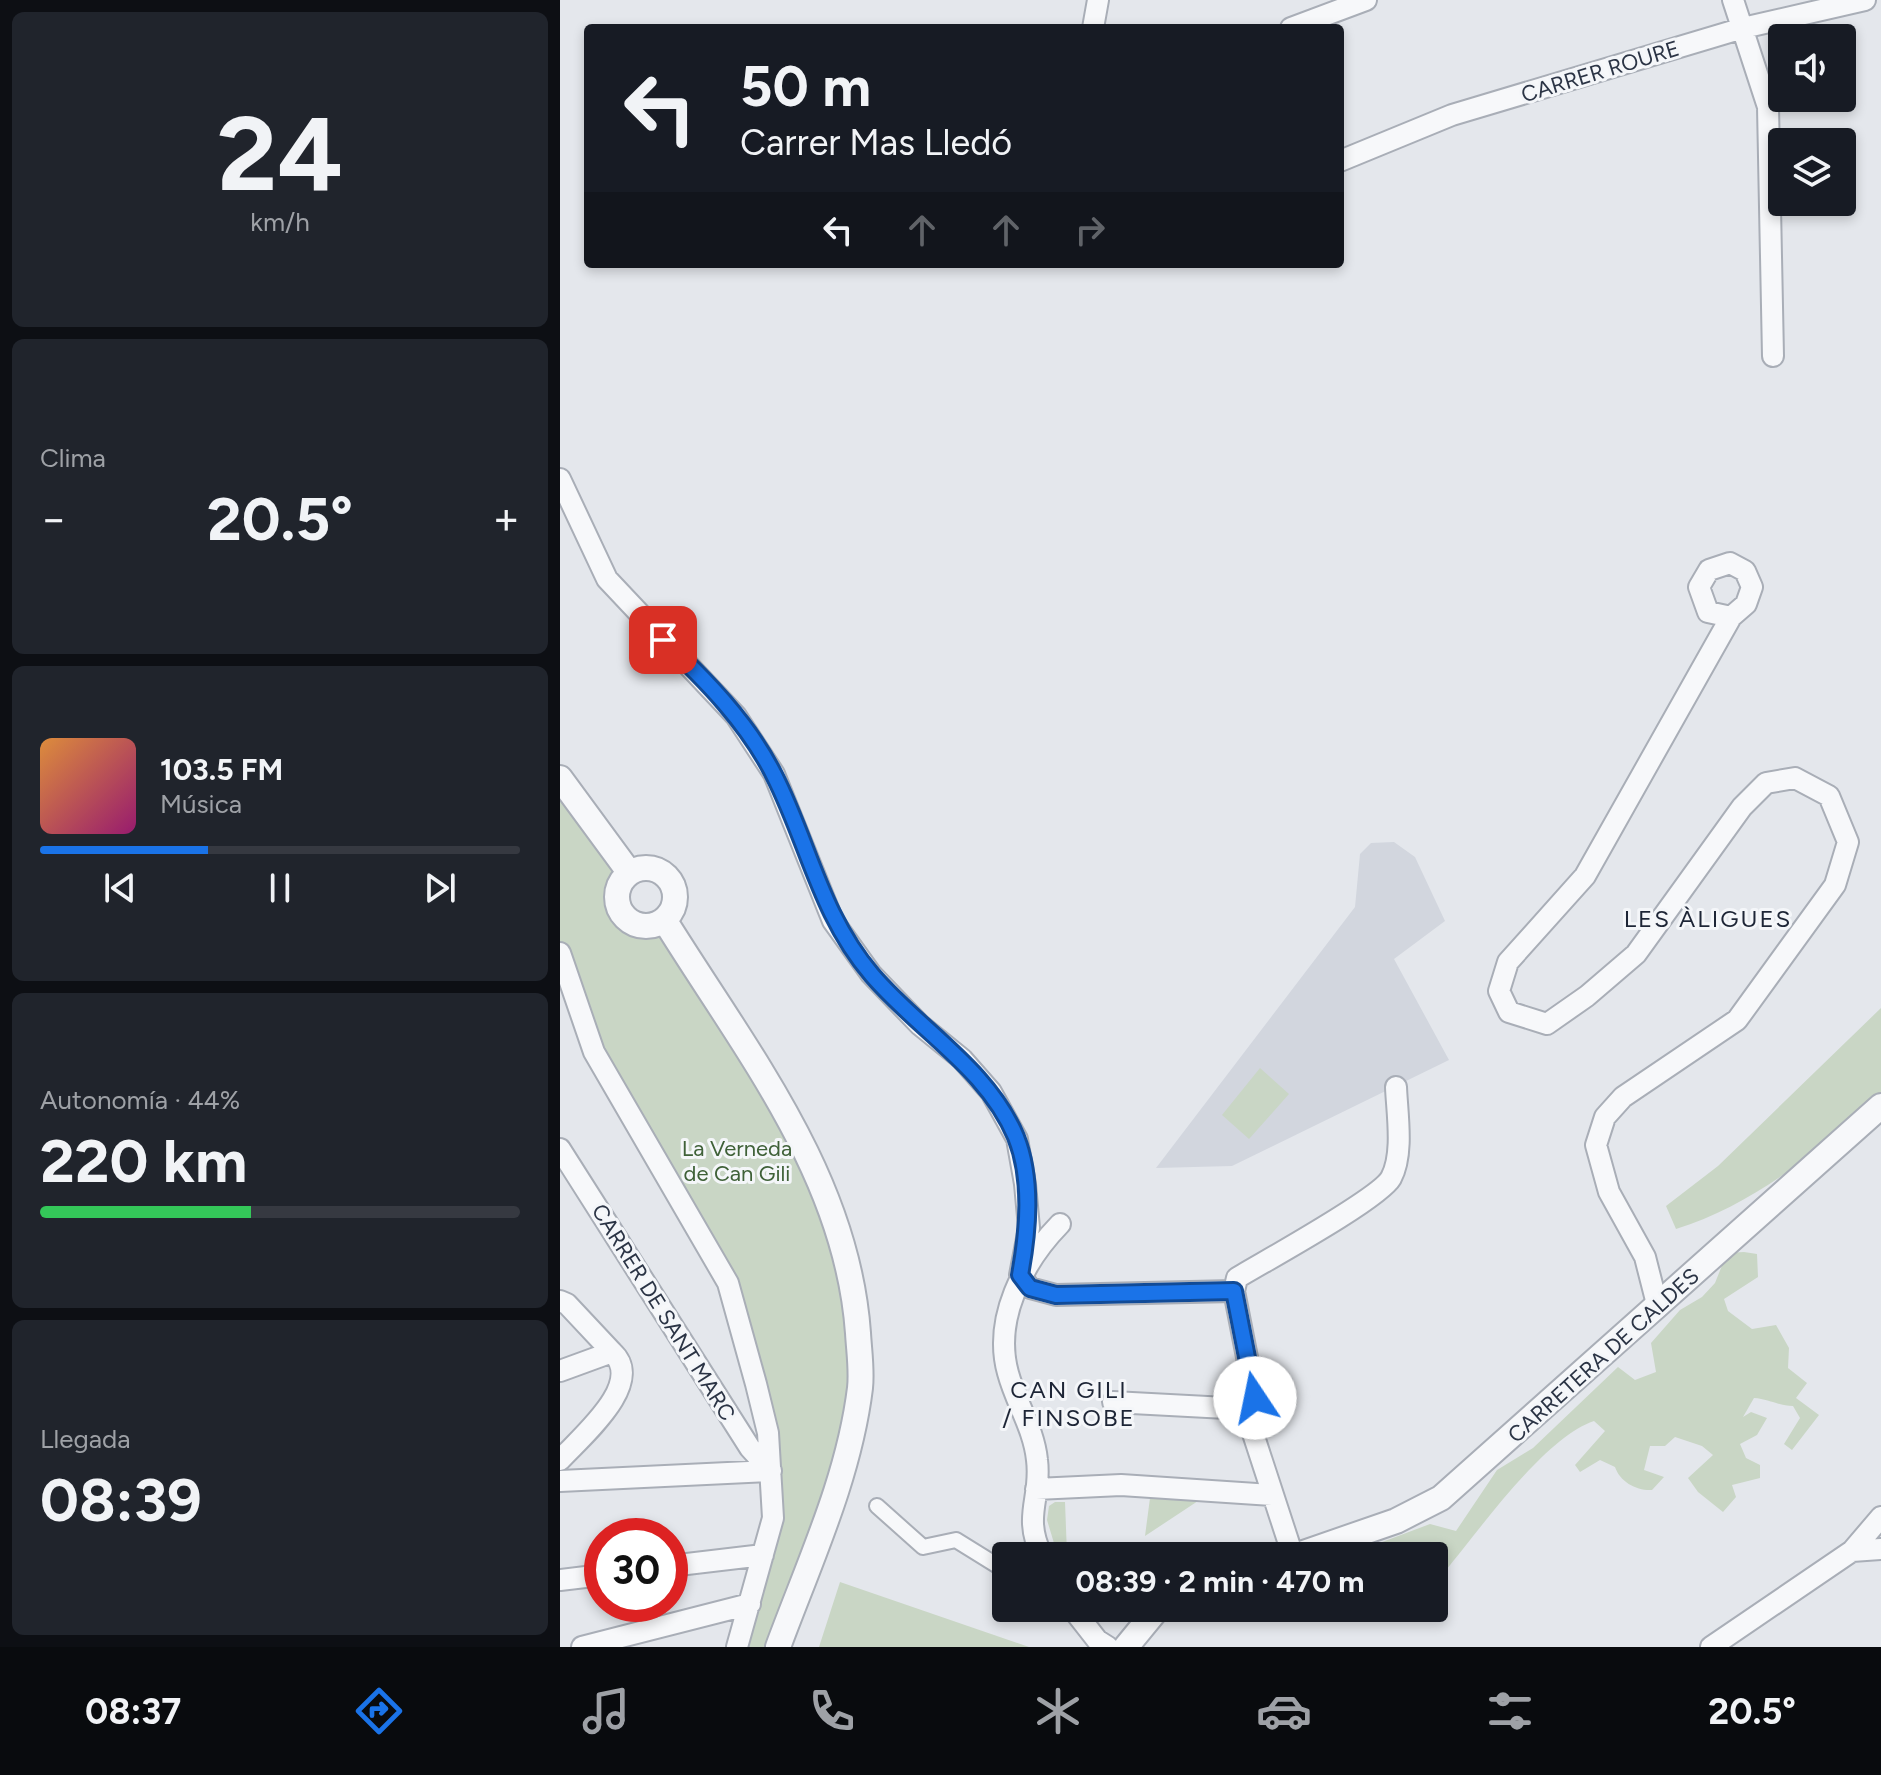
<!DOCTYPE html>
<html lang="es">
<head>
<meta charset="utf-8">
<style>
  :root { --surface:#171b24; --page:#20242c; --text:#f1f3f6; --muted:#9ea1a6; --line:#363941; --accent:#1a73e8 }
  body { margin:0; font-family:Figtree,sans-serif; background:var(--page); color:var(--text); height:100vh; display:flex; flex-direction:column; font-size:30px; white-space:nowrap }
  * { box-sizing:border-box; margin:0 }
  p { font-size:26px; color:var(--muted) }
  .icon { flex:none; width:44px; height:44px; fill:none; stroke:currentColor; stroke-width:2; stroke-linecap:round; stroke-linejoin:round }
  .map { position:relative; flex:1; overflow:hidden }
  .sheet { display:flex; flex-direction:column; gap:12px; padding:12px; background:#0d0f14; width:560px }
  .sheet>* { flex:none }
  .guide { position:absolute; left:24px; top:24px; width:760px; height:244px; border-radius:8px; box-shadow:0 4px 12px #0003; background:#171b24; color:var(--text); overflow:hidden }
  .controls { position:absolute; left:1208px; top:24px; display:grid; gap:16px }
  .controls a { display:grid; place-items:center; width:88px; height:88px; border-radius:8px; background:var(--surface); box-shadow:0 4px 12px #0003; font-size:40px }
  .speed { position:absolute; left:24px; top:1518px; display:flex; gap:16px; font-size:40px; font-weight:700; text-align:center }
  .speed>* { display:grid; place-content:center; width:104px; height:104px; border-radius:50%; background:var(--surface); box-shadow:0 4px 12px #0003; line-height:1 }
  .speed .limit { border:12px solid #d22; background:#fff; color:#111 }
  .pin { position:absolute; display:grid; place-items:center; width:68px; height:68px; color:#fff; margin:-34px; border-radius:16px; box-shadow:0 4px 12px #0006 }
  .me { position:absolute; width:88px; margin:-44px; rotate:349deg; stroke-linejoin:round; filter:drop-shadow(0 0 6px #0008) }
  .turn { display:flex; align-items:center; gap:28px; height:168px; padding:0 24px; font-size:36px }
  .turn .icon { width:104px; height:104px; stroke-width:2.5 }
  .turn b { display:block; font-size:56px; line-height:68px }
  .lanes { display:flex; align-items:center; height:76px; padding:0 24px; background:#0003; justify-content:center; gap:40px; direction:ltr }
  .lanes .off { opacity:.35 }
  .big { font-size:60px; font-weight:700; line-height:1.1 }
  .sheet .card { flex:1; display:flex; flex-direction:column; justify-content:center; gap:12px; min-width:0; padding:0 28px; border-radius:12px; background:var(--page) }
  .sheet .dial { align-items:center; gap:0 }
  .dial b { font-size:104px; line-height:1 }
  .song { display:flex; align-items:center; gap:24px }
  .cover { width:96px; height:96px; border-radius:12px; background:linear-gradient(135deg,hsl(30 70% 55%),hsl(320 70% 35%)) }
  .played { height:8px; border-radius:4px; background:linear-gradient(90deg,var(--accent) 35%,var(--line) 35%) }
  .keys { display:flex; justify-content:space-around; direction:ltr }
  .heat { display:flex; justify-content:space-between; align-items:center; font-size:44px; direction:ltr }
  .charge { height:12px; border-radius:6px; background:linear-gradient(90deg,#34c759 44%,var(--line) 0) }
  .trip { position:absolute; left:432px; top:1542px; width:456px; height:80px; border-radius:8px; background:var(--surface); box-shadow:0 4px 12px #0003; font-weight:700; line-height:80px; text-align:center }
  .tabs { display:flex; height:128px; justify-content:space-around; align-items:center; background:#090b0e; color:var(--muted) }
  .tabs .icon { width:56px; height:56px }
  .tabs .current { color:var(--accent) }
  .tabs b { font-size:36px; color:var(--text) }
  main { display:flex; flex:1; min-height:0 }
  .map>svg:first-child { display:block }
  .built { fill:#d2d6de }
  .green { fill:#c9d6c5 }
  .lines { fill:none; stroke-linecap:round; stroke-linejoin:round }
  .pedestrian-casing { stroke:#a9aeb7; stroke-width:18 }
  .minor-casing { stroke:#a9aeb7; stroke-width:24 }
  .tertiary-casing { stroke:#a9aeb7; stroke-width:28 }
  .pedestrian { stroke:#f7f8fa; stroke-width:14 }
  .minor { stroke:#f7f8fa; stroke-width:20 }
  .tertiary { stroke:#f7f8fa; stroke-width:24 }
  .route-casing { stroke:#114b97; stroke-width:20 }
  .route { stroke:#1a73e8; stroke-width:14 }
  .labels { text-anchor:middle; stroke-width:6; stroke-linejoin:round; paint-order:stroke }
  .street-label { font-size:22px; fill:#2b3445; stroke:#f4f6f9 }
  .park-label { font-size:22px; fill:#3f6138; stroke:#f4f6f9 }
  .neighbourhood-label { font-size:24px; letter-spacing:2px; fill:#1d2536; stroke:#f4f6f9 }
</style>
</head>
<body>
<main>
<section class="sheet">
<div class="card dial"><b>24</b><p>km/h</p></div>
<div class="card"><p>Clima</p>
<div class="heat"><a>−</a><b class="big">20.5°</b><a>+</a></div>
</div>
<div class="card">
<div class="song"><i class="cover"></i><div><b>103.5 FM</b><p>Música</p></div></div>
<div class="played"></div>
<div class="keys"><svg class="icon" aria-label="previous" viewBox="0 0 24 24"><path d="M18 5L8 12l10 7zM5 5v14"/></svg><svg class="icon" aria-label="pause" viewBox="0 0 24 24"><path d="M8 5v14M16 5v14"/></svg><svg class="icon" aria-label="next" viewBox="0 0 24 24"><path d="M6 5l10 7-10 7zM19 5v14"/></svg></div>
</div>
<div class="card"><p>Autonomía · 44%</p><b class="big">220 km</b><div class="charge"></div></div>
<div class="card"><p>Llegada</p><b class="big">08:39</b></div>
</section>
<div class="map">
<svg width="1321" height="1647" viewBox="0 0 1321 1647">
  <rect width="100%" height="100%" fill="#e4e7ec"/>
  <path class="built" d="M 834,842 L 855,857 L 885,921 L 834,959 L 889,1060 L 672,1166 L 596,1168 L 795,907 L 800,854 L 811,843 Z"/>
  <path class="green" d="M 0,778 L 69,872 C 42,897 65,934 100,923 L 261,1188 L 301,1384 L 218,1647 L 177,1647 L 214,1494 L 168,1283 L 34,1052 L 0,953 Z
    M 1321,1008 L 1321,1098 C 1258,1150 1196,1204 1116,1229 L 1106,1206 L 1158,1166 Z
    M 700,1068 L 729,1094 L 689,1139 L 662,1115 Z
    M 1184,1252 L 1197,1254 L 1198,1277 L 1164,1299 L 1168,1311 L 1192,1329 L 1216,1325 L 1229,1348 L 1228,1368 L 1247,1383 L 1236,1398 L 1259,1415 L 1232,1450 L 1224,1444 L 1240,1418 L 1233,1406 C 1219,1406 1209,1399 1194,1398 L 1183,1417 L 1191,1412 L 1207,1418 L 1197,1435 L 1180,1444 L 1186,1458 L 1200,1465 L 1200,1478 L 1172,1485 L 1176,1497 L 1163,1512 L 1138,1492 L 1128,1478 L 1153,1455 L 1142,1446 L 1115,1437 L 1105,1446 L 1090,1446 L 1084,1470 L 1104,1477 L 1092,1490 C 1077,1491 1060,1482 1055,1467 L 1040,1460 L 1020,1472 L 1015,1465 L 1045,1431 L 1034,1421 C 984,1438 921,1528 886,1570 L 874,1579 L 874,1556 L 766,1556 L 797,1541 L 817,1544 L 870,1524 L 896,1531 L 937,1470 L 973,1448 L 1058,1367 L 1075,1380 L 1096,1372 L 1091,1343 L 1120,1310 L 1142,1297 L 1155,1283 L 1167,1253 Z
    M 590,1498 L 641,1499 L 585,1536 Z
    M 495,1502 L 505,1502 L 507,1554 L 497,1553 L 487,1520 L 489,1506 Z
    M 280,1582 L 469,1647 L 259,1647 Z"/>
  <g class="lines">
    <defs>
      <path id="pedestrian" d="M 317,1506 L 363,1547 L 396,1540 L 446,1571"/>
      <path id="minor" d="M 1173,0 L 1208,107 L 1213,356
        M 533,28 L 538,0
        M 731,28 L 806,0
        M 780,161 L 892,115 L 1183,28 L 1305,0
        M 0,479 L 47,579 L 176,716 L 214,774 L 273,921 L 311,974 L 360,1025 L 402,1059 L 431,1092 L 457,1139 L 465,1184 L 469,1228 L 460,1275
        M 0,953 L 34,1052 L 168,1283 L 196,1384 L 208,1433 L 213,1518 L 177,1647
        M 0,1149 L 190,1448 L 211,1471
        M 460,1275 L 470,1288 L 496,1295 L 674,1291
        M 0,1301 L 7,1304 L 52,1352
        M 1097,1304 L 1085,1257 L 1049,1192 L 1036,1145 L 1045,1117 L 1063,1097 L 1177,1020 L 1275,885 L 1288,842 L 1269,796 L 1235,778 L 1206,783 L 1182,807 L 1076,954 L 1027,996 L 987,1024 L 949,1012 L 939,991 L 948,962 L 1025,876 L 1171,617 L 1186,604 L 1192,587 L 1185,571 L 1170,563 L 1149,570 L 1139,587 L 1148,612 L 1171,617
        M 0,1371 L 52,1352 C 86,1383 22,1436 0,1460
        M 553,1402 L 685,1409
        M 0,1481 L 211,1471
        M 476,1489 L 561,1485 L 712,1495
        M 1292,1551 L 1321,1549
        M 482,1556 C 462,1515 482,1499 477,1460 C 474,1429 456,1403 448,1373 C 433,1319 463,1262 500,1224
        M 733,1556 L 685,1409 L 695,1398 L 674,1291 L 677,1278 C 705,1261 819,1199 831,1178 C 844,1154 837,1113 836,1087
        M 110,1566 L 203,1555
        M 0,1580 L 42,1575
        M 512,1608 L 537,1640 L 548,1647
        M 22,1647 L 190,1604
        M 1151,1647 L 1292,1551 L 1321,1517"/>
      <path id="tertiary" d="M 0,778 L 69,872
        M57 897a29 29 0 1 1 58 0a29 29 0 1 1-58 0Z
        M 105,921 C 185,1050 287,1176 298,1333 C 299,1351 302,1370 300,1388 C 289,1478 249,1563 218,1647
        M 735,1556 L 836,1521 L 881,1498 L 1321,1106
        M 566,1647 L 598,1608"/>
    </defs>
    <use href="#pedestrian" class="pedestrian-casing"/>
    <use href="#minor" class="minor-casing"/>
    <use href="#tertiary" class="tertiary-casing"/>
    <use href="#pedestrian" class="pedestrian"/>
    <use href="#minor" class="minor"/>
    <use href="#tertiary" class="tertiary"/>
  </g>
  <g class="lines">
    <defs>
      <path id="route" d="M 103,640 C 145,679 188,723 214,775 C 249,844 260,914 312,975 C 360,1031 427,1068 456,1137 C 473,1180 468,1231 460,1275 L 470,1288 L 496,1295 L 674,1291 L 695,1398"/>
    </defs>
    <use href="#route" class="route-casing"/>
    <use href="#route" class="route"/>
  </g>
  <g class="labels">
    <g class="street-label">
      <text transform="translate(1040 71) rotate(-17)" y="8">CARRER ROURE</text>
      <text transform="translate(104 1312) rotate(58)" y="8">CARRER DE SANT MARC</text>
      <text transform="translate(1043 1355) rotate(-42)" y="8">CARRETERA DE CALDES</text>
    </g>
    <g class="park-label">
      <text x="177" y="1156">La Verneda<tspan x="177" dy="25">de Can Gili</tspan></text>
    </g>
    <g class="neighbourhood-label">
      <text x="1148" y="927">LES ÀLIGUES</text>
      <text x="509" y="1398">CAN GILI<tspan x="509" dy="28">/ FINSOBE</tspan></text>
    </g>
  </g>
</svg>
<div class="controls">
<a><svg class="icon" aria-label="sound" viewBox="0 0 24 24"><path d="M4 9h4l5-4v14l-5-4H4zM17 9q2 3 0 6"/></svg></a>
<a><svg class="icon" aria-label="layers" viewBox="0 0 24 24"><path d="M12 4l9 5-9 5-9-5zM3 14l9 5 9-5"/></svg></a>
</div>
<div class="speed"><div class="limit">30</div></div>
<div class="pin" style="left:103px;top:640px;background:#d93025"><svg class="icon" aria-label="arrive" viewBox="0 0 24 24"><path d="M6 21V4h12l-3 4 3 4H6"/></svg></div>
<svg class="me" style="left:695px;top:1398px" viewBox="-20 -20 40 40"><circle r="19" fill="#fff"/><path d="M0-13L10 11 0 6-10 11z" fill="#1a73e8"/></svg>
<div class="trip">08:39 · 2 min · 470 m</div>
<div class="guide">
<div class="turn"><svg class="icon" aria-label="left" viewBox="0 0 24 24"><path d="M17 20v-9H6M10 6l-5 5 5 5"/></svg><div><b>50 m</b>Carrer Mas Lledó</div></div>
<div class="lanes"><svg class="icon" aria-label="left" viewBox="0 0 24 24"><path d="M17 20v-9H6M10 6l-5 5 5 5"/></svg><svg class="icon off" aria-label="ahead" viewBox="0 0 24 24"><path d="M12 20V5M6 11l6-6 6 6"/></svg><svg class="icon off" aria-label="ahead" viewBox="0 0 24 24"><path d="M12 20V5M6 11l6-6 6 6"/></svg><svg class="icon off" aria-label="right" viewBox="0 0 24 24"><path d="M7 20v-9h11M14 6l5 5-5 5"/></svg></div>
</div>
</div>
</main>
<nav class="tabs">
<b>08:37</b>
<svg class="icon current" aria-label="directions" viewBox="0 0 24 24"><path d="M12 3l9 9-9 9-9-9zM9 14v-3h6M13 9l2 2-2 2"/></svg>
<svg class="icon" aria-label="music" viewBox="0 0 24 24"><path d="M9 18V5l10-2v13"/><circle cx="6" cy="18" r="3"/><circle cx="16" cy="16" r="3"/></svg>
<svg class="icon" aria-label="phone" viewBox="0 0 24 24"><path d="M5 4h4l2 5-3 2q2 4 5 5l2-3 5 2v4C11 20 4 13 5 4z"/></svg>
<svg class="icon" aria-label="climate" viewBox="0 0 24 24"><path d="M12 3v18M4 7l16 10M4 17L20 7"/></svg>
<svg class="icon" aria-label="car" viewBox="0 0 24 24"><path d="M5 17H2v-5l4-1 3-4h7l3 4 3 1v5h-3M9 17h6M6 11h13"/><circle cx="7" cy="17" r="2"/><circle cx="17" cy="17" r="2"/></svg>
<svg class="icon" aria-label="filters" viewBox="0 0 24 24"><path d="M4 7h16M4 17h16"/><circle cx="9" cy="7" r="2"/><circle cx="15" cy="17" r="2"/></svg>
<b>20.5°</b>
</nav>
</body>
</html>
